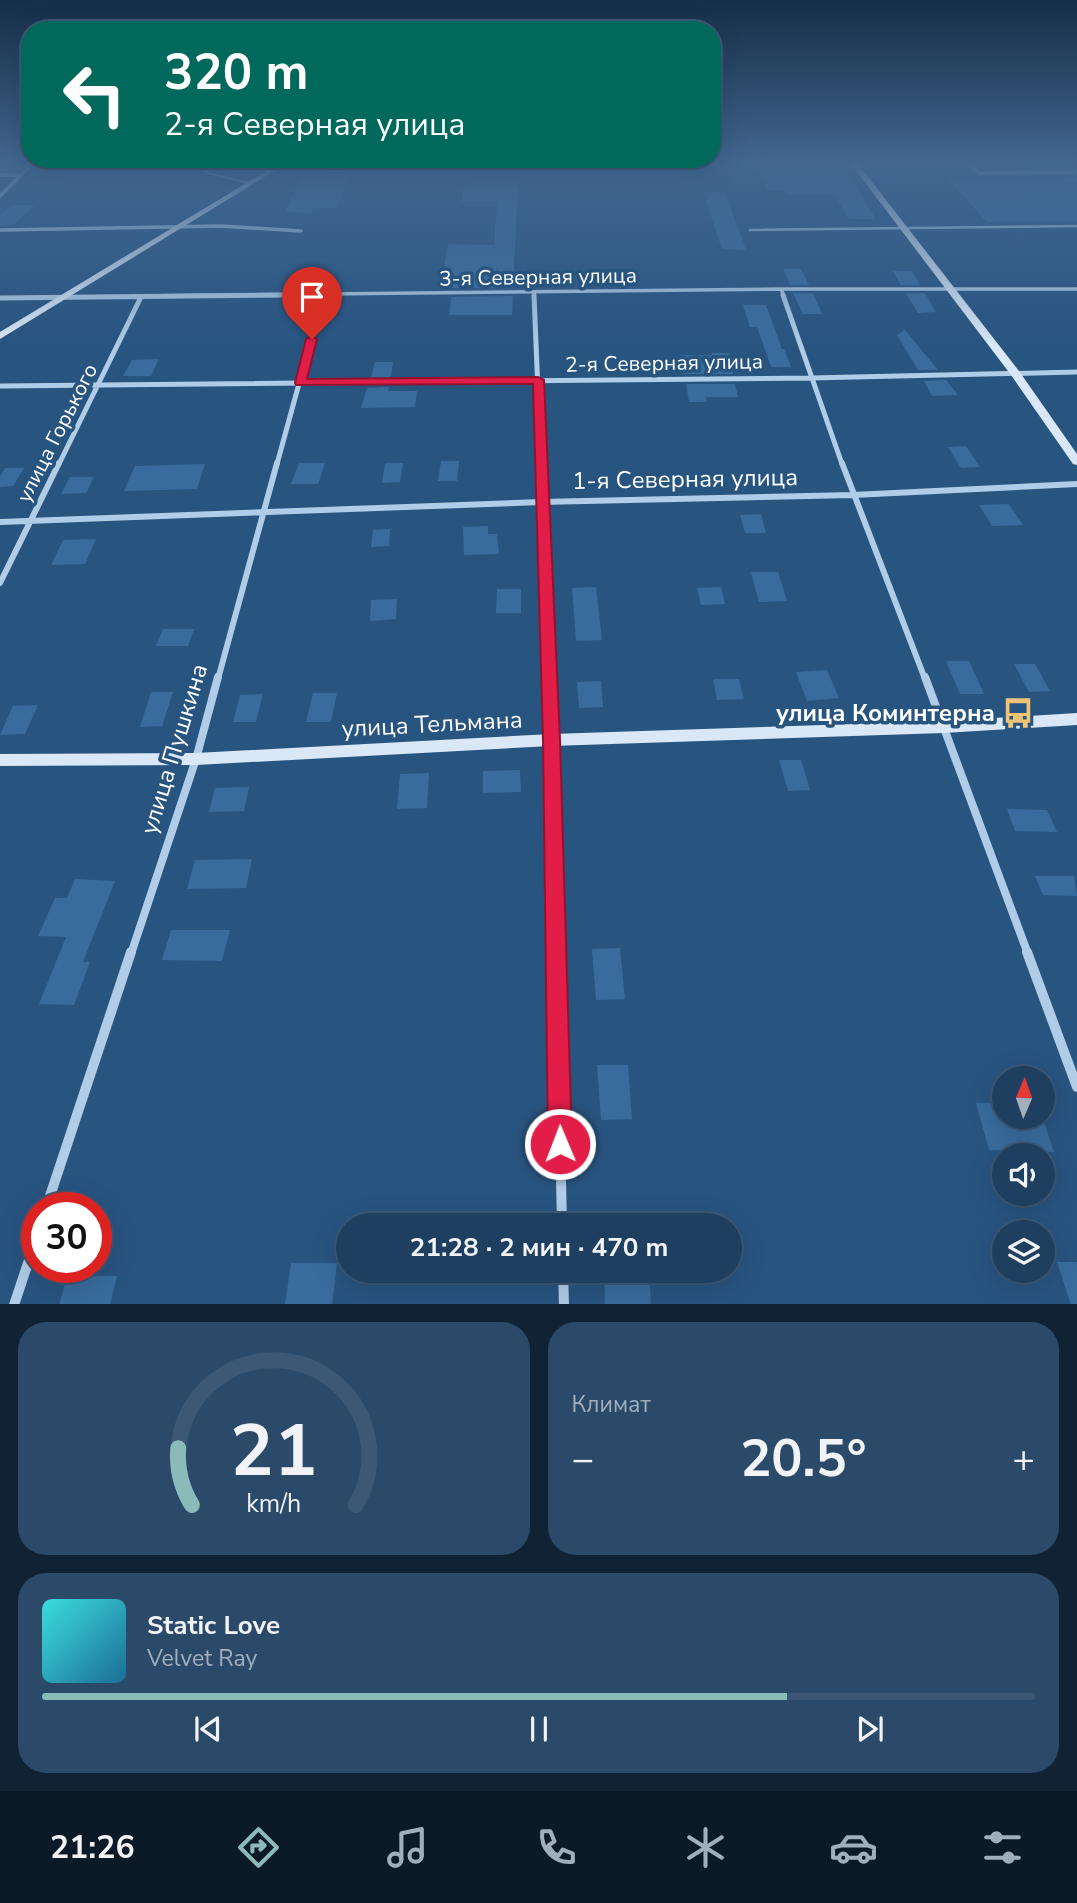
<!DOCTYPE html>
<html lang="ru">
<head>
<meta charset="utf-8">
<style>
  :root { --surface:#1e3f60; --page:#2b4a69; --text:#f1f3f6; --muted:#a1afbd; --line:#3c5875; --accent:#8bbbb9 }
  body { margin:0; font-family:"Nunito Sans",sans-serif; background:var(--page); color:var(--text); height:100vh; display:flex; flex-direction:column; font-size:26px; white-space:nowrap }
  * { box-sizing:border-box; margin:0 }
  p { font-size:23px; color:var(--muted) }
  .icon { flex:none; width:38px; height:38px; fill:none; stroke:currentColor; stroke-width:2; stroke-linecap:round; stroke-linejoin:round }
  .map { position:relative; height:1304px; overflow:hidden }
  .drawer { display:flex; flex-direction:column; gap:18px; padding:18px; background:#102335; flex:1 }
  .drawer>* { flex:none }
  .banner { position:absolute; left:21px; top:21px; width:700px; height:147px; border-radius:28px; box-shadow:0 7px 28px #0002,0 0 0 2px var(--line); background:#00695c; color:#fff; overflow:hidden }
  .needle { width:46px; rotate:2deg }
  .tools { position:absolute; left:992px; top:1066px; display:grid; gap:14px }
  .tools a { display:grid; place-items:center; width:63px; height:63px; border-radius:50%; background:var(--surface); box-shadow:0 7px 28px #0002,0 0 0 2px var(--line); font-size:35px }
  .speed { position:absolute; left:21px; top:1192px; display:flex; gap:14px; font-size:35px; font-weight:700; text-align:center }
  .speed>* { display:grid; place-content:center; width:91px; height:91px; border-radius:50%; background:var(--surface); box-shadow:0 7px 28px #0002,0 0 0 2px var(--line); line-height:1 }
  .speed .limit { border:10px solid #d22; background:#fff; color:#111 }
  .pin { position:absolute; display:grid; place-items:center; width:60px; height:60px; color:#fff; margin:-72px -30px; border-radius:50% 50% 50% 0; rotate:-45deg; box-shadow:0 0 7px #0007 }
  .pin .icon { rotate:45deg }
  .me { position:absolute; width:77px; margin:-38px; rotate:359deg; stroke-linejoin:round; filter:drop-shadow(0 0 5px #0008) }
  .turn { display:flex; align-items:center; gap:24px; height:147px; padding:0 28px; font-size:32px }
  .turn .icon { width:91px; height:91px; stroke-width:2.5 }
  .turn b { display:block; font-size:49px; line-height:60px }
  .big { font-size:52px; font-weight:700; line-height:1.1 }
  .drawer .card { flex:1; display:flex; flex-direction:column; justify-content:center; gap:10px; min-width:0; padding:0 24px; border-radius:28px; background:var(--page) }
  .drawer .dial { align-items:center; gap:0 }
  .dial svg { height:182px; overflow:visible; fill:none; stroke:var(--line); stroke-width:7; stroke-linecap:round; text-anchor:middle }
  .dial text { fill:var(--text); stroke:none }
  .song { display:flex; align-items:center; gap:21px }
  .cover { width:84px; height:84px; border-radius:10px; background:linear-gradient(135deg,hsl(180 70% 55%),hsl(200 70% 35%)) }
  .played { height:7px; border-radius:4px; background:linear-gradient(90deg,var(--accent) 75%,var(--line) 75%) }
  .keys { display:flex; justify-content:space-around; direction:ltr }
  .heat { display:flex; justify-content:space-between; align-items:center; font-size:38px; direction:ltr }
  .drawer .tiles { flex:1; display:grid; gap:18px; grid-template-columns:1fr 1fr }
  .card:last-child { grid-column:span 2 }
  .trip { position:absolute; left:336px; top:1213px; width:406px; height:70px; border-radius:35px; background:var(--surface); box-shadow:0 7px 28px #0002,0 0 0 2px var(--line); font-weight:700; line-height:70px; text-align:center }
  .menu { display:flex; height:112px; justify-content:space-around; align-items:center; background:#0c1926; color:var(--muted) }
  .menu .icon { width:49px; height:49px }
  .menu .current { color:var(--accent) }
  .menu b { font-size:32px; color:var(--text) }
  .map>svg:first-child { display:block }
  .green { fill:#336798 }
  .building { fill:#396c9d }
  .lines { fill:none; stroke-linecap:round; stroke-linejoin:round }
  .lane { stroke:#b0cce6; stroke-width:2.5 }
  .street-far4 { stroke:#b0cce6; stroke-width:3.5 }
  .street-far3 { stroke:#b0cce6; stroke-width:5 }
  .street-far2 { stroke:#b0cce6; stroke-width:6 }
  .street-far1 { stroke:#b0cce6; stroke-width:8 }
  .street { stroke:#b0cce6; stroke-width:10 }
  .secondary { fill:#d9e7f6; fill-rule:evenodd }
  .route { fill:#e11d48; stroke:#92132f; stroke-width:2 }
  .labels { text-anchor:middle; stroke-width:7; stroke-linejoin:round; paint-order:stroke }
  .far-street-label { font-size:21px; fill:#fff; stroke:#285480 }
  .street-label { font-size:24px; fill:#fff; stroke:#285480 }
  .poi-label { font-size:24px; font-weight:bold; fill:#fff; stroke:#285480; text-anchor:end }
</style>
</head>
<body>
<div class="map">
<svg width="1077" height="1305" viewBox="0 0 1077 1305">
  <rect width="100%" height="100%" fill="#285480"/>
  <path class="green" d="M 222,164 L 276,164 L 248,179 L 217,173 L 215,169 Z"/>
  <path class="building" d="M 754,164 L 842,165 L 876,219 L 849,219 L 834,195 L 787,195 L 784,191 L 769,191 Z
    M 332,172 L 350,172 L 337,208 L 313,208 L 311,213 L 285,212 L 302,176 L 330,176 Z
    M 1077,178 L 1077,222 L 987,222 L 948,179 Z
    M 518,183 L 513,288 L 452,288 L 453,285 L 446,285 L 447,278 L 442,278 L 448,244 L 494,245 L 497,202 L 462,202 L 464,184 Z
    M 703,192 L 725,192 L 746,250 L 722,249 Z
    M 11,205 L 35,205 L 13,225 L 0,226 L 0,215 Z
    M 783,269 L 801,269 L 809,285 L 790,285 Z
    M 893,271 L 912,271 L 920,285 L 901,285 Z
    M 793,293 L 813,293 L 822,314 L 803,314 Z
    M 906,293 L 925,293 L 936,312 L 918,313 Z
    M 513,296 L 512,315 L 449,315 L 451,297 Z
    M 743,305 L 766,305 L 782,349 L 784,349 L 791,367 L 771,367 L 757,327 L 750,327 Z
    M 905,330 L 938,370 L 918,370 L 897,335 Z
    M 712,353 L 729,353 L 733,374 L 684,374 L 680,355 L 712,355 Z
    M 159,359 L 151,376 L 123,376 L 132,360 Z
    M 375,362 L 393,362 L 391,377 L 371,377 Z
    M 946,380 L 958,395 L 932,396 L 924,381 Z
    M 686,384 L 735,384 L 738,397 L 706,397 L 707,402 L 689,402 Z
    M 389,387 L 388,391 L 417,391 L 415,407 L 361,408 L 367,388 Z
    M 966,446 L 980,467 L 961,468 L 948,447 Z
    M 441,461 L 459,461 L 457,481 L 438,481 Z
    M 299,463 L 325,463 L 318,484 L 291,484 Z
    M 385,463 L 403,463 L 400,482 L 382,483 Z
    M 205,464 L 197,489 L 124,491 L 135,466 Z
    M 5,468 L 24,468 L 13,486 L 0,487 L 0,477 Z
    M 70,477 L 94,477 L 86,493 L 61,494 Z
    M 1009,504 L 1023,525 L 992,526 L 979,505 Z
    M 761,514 L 766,533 L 745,533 L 740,515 Z
    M 488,526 L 488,534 L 497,534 L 499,554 L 464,555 L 463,527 Z
    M 390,529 L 389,546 L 371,547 L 373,530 Z
    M 96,539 L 85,564 L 51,565 L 63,540 Z
    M 751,572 L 778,572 L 787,601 L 759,602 Z
    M 596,587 L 602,640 L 576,641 L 572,588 Z
    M 721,587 L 725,604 L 701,605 L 697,588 Z
    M 497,589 L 521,589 L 521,613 L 496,613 Z
    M 397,599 L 396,619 L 370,621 L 371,600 Z
    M 163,629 L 194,629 L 188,646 L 156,646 Z
    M 946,661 L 969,661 L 984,694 L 960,694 Z
    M 1014,664 L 1035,664 L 1050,691 L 1029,692 Z
    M 827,670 L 839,698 L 807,701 L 796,672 Z
    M 713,679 L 739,679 L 744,699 L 717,700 Z
    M 601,681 L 603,707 L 579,708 L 577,682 Z
    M 151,692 L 173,692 L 162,726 L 140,727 Z
    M 313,693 L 337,693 L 331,722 L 306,722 Z
    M 263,694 L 256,722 L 233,722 L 240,695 Z
    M 38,705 L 25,734 L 0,735 L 13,706 Z
    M 779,760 L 801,760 L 810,790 L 788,791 Z
    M 520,770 L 521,792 L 483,793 L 483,771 Z
    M 429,773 L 427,808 L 397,809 L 400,774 Z
    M 249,787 L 244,811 L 209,812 L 215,788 Z
    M 1007,809 L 1047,810 L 1057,832 L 1015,831 Z
    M 252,859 L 246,888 L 187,889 L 195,860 Z
    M 1035,876 L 1074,876 L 1077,896 L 1043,895 Z
    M 75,879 L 115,881 L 83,962 L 90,962 L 74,1005 L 39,1004 L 66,937 L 38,936 L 55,898 L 67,898 Z
    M 171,930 L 230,930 L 222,961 L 162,960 Z
    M 620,948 L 625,999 L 596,1000 L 592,949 Z
    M 597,1065 L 628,1065 L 632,1119 L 601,1120 Z
    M 976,1103 L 1004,1103 L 1004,1116 L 1042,1116 L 1054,1152 L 989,1150 Z
    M 1057,1262 L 1077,1262 L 1077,1305 L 1071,1305 Z
    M 291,1263 L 337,1263 L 332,1305 L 285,1305 Z
    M 604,1270 L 649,1270 L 651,1305 L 605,1305 Z
    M 67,1276 L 117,1276 L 110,1305 L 59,1305 Z"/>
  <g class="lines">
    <path class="lane" d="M 214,164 L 204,172 L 249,183
      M 750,230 L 1077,226"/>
    <path class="street-far4" d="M 968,164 L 979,173 L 1077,172
      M 0,175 L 21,175
      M 0,196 L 32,164
      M 0,230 L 221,226 L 301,231
      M 781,289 L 784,296
      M 534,293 L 534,296
      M 135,296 L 781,289 L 1077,289"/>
    <path class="street-far3" d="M 534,295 L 541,464
      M 783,295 L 842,464
      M 0,298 L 286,295
      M 0,386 L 811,378 L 1077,372
      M 59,464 L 141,297
      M 277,464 L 323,296"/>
    <path class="street-far2" d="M 540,463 L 549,679
      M 842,463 L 925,679
      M 0,522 L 541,502 L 853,495 L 1077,484
      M 0,583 L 59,463
      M 218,679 L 277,463"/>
    <path class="street-far1" d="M 549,677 L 556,954
      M 925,677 L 1028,954
      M 131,954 L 196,759 L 218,677"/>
    <path class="street" d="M 556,952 L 562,1225
      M 1027,952 L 1077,1087
      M 46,1208 L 131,952
      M 563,1270 L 564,1305
      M 14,1305 L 37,1236"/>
    <path class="secondary" d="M 278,164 L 286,164 L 0,339 L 0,332 Z
      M 851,164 L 858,164 L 1019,371 L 1077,454 L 1077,465 L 1073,464 L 1011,375 Z
      M 1077,713 L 1077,725 L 944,733 L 551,746 L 196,765 L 0,766 L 0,754 L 196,753 L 551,734 L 944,721 Z"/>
  </g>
  <linearGradient id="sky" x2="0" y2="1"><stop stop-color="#162e46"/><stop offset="0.47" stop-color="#426791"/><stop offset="1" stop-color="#426791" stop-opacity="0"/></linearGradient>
  <rect width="1077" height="347" fill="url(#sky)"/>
  <path class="route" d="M 312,336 L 317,339 L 307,379 L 538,377 L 544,380 L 560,740 L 572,1144 L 569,1153 L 560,1156 L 552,1153 L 548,1144 L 543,740 L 533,384 L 296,385 L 295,383 L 306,339 Z"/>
  <defs>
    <symbol id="bus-bare" viewBox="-9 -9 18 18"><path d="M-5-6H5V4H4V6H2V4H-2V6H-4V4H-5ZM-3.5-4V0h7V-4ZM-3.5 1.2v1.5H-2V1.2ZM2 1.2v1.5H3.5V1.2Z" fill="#edc376" stroke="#285480" stroke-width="2.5" paint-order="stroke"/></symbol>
  </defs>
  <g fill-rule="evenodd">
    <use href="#bus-bare" x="996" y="691" width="44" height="44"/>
  </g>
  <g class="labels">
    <g class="far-street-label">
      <text transform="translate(538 277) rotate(-1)" y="7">3-я Северная улица</text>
      <text transform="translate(664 363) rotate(-1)" y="7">2-я Северная улица</text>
      <text transform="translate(57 433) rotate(-63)" y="7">улица Горького</text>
    </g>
    <g class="street-label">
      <text transform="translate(685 479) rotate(-1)" y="8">1-я Северная улица</text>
      <text transform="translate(432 724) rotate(-3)" y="8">улица Тельмана</text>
      <text transform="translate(174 749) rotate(-73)" y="8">улица Пушкина</text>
    </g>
    <g class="poi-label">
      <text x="995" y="721">улица Коминтерна</text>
    </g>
  </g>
</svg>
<div class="tools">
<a><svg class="needle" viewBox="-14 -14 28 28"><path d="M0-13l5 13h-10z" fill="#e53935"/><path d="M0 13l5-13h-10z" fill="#a1afbd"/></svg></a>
<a><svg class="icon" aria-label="sound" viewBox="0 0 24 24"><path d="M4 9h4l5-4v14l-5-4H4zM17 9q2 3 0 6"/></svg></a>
<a><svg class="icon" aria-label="layers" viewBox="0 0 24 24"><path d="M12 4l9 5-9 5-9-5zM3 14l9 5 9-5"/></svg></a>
</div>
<div class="speed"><div class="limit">30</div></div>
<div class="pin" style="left:312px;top:339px;background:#d93025"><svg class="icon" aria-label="arrive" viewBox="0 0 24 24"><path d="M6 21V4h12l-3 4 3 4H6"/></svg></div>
<svg class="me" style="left:560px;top:1144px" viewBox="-20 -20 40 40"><circle r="17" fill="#e11d48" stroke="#fff" stroke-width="3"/><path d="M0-11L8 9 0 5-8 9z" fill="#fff"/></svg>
<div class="trip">21:28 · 2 мин · 470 m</div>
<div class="banner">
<div class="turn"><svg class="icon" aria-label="left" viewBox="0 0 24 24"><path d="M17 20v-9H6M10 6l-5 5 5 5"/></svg><div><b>320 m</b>2-я Северная улица</div></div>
</div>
</div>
<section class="drawer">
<div class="tiles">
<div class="card dial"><svg viewBox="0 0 100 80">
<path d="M14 69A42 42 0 1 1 86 69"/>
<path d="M14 69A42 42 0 0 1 8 44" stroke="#8bbbb9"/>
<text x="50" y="56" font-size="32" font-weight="700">21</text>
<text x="50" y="72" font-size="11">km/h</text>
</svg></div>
<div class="card"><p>Климат</p>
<div class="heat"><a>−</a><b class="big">20.5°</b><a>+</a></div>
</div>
<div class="card">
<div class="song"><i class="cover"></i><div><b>Static Love</b><p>Velvet Ray</p></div></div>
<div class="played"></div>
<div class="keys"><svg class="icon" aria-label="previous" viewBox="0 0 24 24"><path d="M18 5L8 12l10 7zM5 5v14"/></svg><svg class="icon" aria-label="pause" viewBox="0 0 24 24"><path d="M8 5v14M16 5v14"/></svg><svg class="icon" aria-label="next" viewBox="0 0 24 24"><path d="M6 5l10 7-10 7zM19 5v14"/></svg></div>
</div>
</div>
</section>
<nav class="menu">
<b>21:26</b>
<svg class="icon current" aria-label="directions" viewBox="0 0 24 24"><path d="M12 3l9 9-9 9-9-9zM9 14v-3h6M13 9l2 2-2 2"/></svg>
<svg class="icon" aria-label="music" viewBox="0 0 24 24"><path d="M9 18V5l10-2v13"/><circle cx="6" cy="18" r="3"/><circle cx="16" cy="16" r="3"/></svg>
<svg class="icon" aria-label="phone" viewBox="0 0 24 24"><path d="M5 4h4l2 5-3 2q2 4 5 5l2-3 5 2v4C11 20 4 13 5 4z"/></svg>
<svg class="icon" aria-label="climate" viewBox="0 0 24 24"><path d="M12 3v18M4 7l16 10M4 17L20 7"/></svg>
<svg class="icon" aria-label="car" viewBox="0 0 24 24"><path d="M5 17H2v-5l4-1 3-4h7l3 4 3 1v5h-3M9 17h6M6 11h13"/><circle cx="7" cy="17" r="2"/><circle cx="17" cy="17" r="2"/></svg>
<svg class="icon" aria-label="filters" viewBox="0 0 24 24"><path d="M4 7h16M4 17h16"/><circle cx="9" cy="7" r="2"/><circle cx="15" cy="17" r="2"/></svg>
</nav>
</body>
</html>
